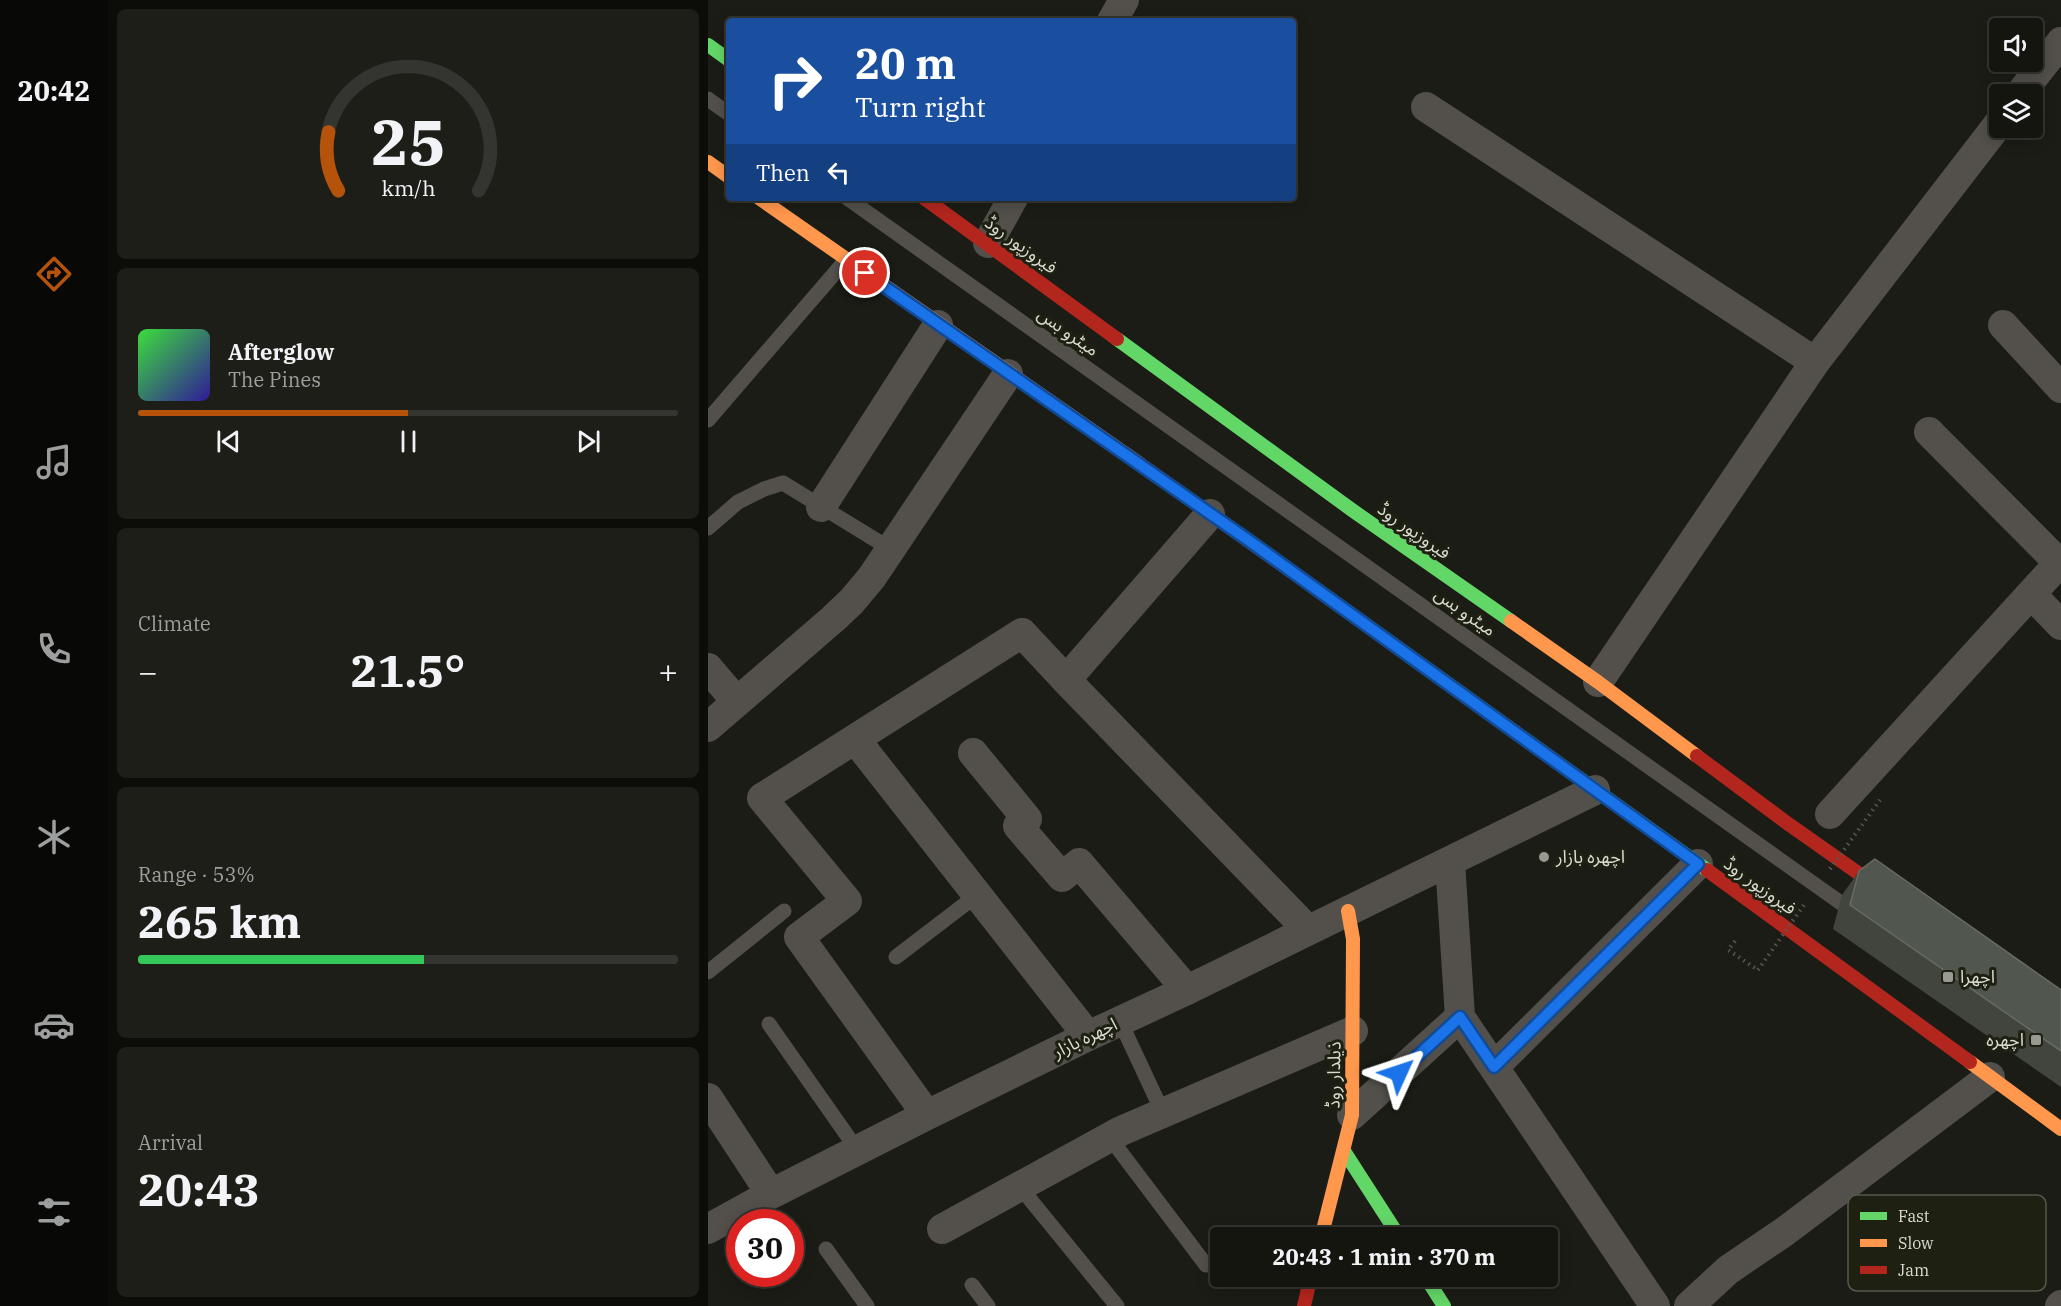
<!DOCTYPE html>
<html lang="en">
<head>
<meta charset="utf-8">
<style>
  :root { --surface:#151510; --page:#1e1e19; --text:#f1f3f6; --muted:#9d9f9f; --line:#343430; --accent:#b45309 }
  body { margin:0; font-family:"IBM Plex Serif","Noto Sans Arabic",serif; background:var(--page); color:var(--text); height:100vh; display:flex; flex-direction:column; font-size:22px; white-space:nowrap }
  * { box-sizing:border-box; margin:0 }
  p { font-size:20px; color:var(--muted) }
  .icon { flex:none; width:33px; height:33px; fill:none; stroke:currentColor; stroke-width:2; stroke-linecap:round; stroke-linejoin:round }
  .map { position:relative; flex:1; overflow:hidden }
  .details { display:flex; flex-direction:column; gap:9px; padding:9px; background:#0c0c09; width:600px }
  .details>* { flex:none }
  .hud { position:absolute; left:18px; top:18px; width:570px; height:183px; border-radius:6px; box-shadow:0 3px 15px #0003,0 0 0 2px var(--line); background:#1a4fa0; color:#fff; overflow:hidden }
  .buttons { position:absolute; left:1281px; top:18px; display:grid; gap:12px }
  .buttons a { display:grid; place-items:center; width:54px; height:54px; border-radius:6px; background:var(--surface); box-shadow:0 3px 15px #0003,0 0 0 2px var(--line); font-size:30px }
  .speed { position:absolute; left:18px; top:1209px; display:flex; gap:12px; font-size:30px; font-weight:700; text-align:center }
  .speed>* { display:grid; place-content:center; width:78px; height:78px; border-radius:50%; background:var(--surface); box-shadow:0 3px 15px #0003,0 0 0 2px var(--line); line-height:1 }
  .speed .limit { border:9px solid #d22; background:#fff; color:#111 }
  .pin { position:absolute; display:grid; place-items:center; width:51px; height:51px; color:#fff; margin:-26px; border:3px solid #fff; border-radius:50%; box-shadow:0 2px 6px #0007 }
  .me { position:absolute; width:66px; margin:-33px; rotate:48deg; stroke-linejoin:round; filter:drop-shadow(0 0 4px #0008) }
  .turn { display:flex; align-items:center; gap:21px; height:126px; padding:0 30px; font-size:27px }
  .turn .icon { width:78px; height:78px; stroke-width:2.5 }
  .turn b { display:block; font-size:42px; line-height:51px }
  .then { display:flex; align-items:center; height:57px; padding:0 30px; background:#0003; gap:12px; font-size:22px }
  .big { font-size:45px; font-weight:700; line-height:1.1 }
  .details .tile { flex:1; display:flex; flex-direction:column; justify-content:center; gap:9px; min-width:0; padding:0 21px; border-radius:9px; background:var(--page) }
  .details .dial { align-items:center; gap:0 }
  .dial svg { height:156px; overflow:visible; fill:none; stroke:var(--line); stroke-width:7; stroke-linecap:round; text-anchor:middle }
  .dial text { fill:var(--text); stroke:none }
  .song { display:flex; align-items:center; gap:18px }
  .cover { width:72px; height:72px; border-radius:9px; background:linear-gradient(135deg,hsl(120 70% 55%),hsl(250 70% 35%)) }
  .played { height:6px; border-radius:3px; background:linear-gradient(90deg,var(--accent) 50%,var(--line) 50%) }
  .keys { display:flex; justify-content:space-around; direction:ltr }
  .heat { display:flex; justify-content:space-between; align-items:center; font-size:33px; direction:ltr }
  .charge { height:9px; border-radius:4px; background:linear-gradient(90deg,#34c759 53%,var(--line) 0) }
  .trip { position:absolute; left:502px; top:1227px; width:348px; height:60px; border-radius:6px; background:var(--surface); box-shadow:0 3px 15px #0003,0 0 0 2px var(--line); font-weight:700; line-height:60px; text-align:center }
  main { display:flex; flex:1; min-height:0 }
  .menu { display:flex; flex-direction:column; width:108px; justify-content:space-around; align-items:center; background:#080806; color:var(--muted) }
  .menu .icon { width:42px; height:42px }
  .menu .current { color:var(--accent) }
  .menu b { font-size:27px; color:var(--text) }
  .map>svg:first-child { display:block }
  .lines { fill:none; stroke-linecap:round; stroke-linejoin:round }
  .path { stroke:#585853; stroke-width:4; stroke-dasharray:1.5 4.5; stroke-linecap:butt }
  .lane { stroke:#53504b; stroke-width:15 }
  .street { stroke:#53504b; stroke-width:30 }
  .fast { stroke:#63d668; stroke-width:14 }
  .slow { stroke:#ff974d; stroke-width:14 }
  .jam { stroke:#b3261e; stroke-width:14 }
  .path-bridge { stroke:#585853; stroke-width:4; stroke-dasharray:1.5 4.5; stroke-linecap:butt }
  .lane-bridge { stroke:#53504b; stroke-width:15 }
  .wall { fill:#41453e }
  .building { fill:#51564e; stroke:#666b63; stroke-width:1.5 }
  .route-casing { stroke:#114b97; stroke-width:15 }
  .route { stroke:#1a73e8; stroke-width:10 }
  .poi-dot { fill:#989991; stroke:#1e2012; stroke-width:2 }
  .labels { text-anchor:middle; stroke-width:6; stroke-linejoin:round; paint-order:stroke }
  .street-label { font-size:18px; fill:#dadcd3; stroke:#1e2012 }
  .poi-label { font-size:18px; fill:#dadcd3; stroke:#1e2012; text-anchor:start }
  .key { fill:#1e2012; stroke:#56584c; stroke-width:1.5 }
  .key-label { font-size:16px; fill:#dadcd3 }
</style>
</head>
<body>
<main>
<nav class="menu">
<b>20:42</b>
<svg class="icon current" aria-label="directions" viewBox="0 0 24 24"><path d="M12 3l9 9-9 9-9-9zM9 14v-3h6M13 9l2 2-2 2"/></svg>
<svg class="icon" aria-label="music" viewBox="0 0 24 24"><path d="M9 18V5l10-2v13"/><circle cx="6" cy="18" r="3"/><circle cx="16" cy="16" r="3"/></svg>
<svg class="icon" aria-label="phone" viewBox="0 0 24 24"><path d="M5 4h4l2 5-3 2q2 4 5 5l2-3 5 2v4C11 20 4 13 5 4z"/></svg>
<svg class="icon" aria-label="climate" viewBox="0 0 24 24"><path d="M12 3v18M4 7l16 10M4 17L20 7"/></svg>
<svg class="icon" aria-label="car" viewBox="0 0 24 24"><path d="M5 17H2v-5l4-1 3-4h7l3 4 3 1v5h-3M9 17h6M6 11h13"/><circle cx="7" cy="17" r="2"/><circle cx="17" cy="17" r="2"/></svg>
<svg class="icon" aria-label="filters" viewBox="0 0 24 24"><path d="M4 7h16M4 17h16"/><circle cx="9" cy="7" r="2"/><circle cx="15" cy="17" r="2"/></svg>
</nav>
<section class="details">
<div class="tile dial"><svg viewBox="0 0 100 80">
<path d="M14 69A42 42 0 1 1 86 69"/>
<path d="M14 69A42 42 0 0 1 9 39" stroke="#b45309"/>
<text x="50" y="56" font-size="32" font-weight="700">25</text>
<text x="50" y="72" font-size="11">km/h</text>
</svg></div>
<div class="tile">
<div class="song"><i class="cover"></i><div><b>Afterglow</b><p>The Pines</p></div></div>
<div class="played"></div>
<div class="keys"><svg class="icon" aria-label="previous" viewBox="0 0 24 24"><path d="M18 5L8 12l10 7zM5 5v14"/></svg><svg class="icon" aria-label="pause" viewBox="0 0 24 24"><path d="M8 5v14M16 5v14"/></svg><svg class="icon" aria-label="next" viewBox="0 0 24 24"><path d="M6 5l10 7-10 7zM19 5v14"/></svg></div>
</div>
<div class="tile"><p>Climate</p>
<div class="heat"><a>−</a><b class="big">21.5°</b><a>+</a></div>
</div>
<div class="tile"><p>Range · 53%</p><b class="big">265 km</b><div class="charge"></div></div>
<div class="tile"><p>Arrival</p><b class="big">20:43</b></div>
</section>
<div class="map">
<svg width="1353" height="1306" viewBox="0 0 1353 1306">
  <rect width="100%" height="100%" fill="#1c1c16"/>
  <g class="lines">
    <path class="path" d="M 1027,941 L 1020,950 L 1050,970"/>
    <path class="lane" d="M 0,99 L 21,114
      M 0,420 L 138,260
      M 0,528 L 30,502 L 56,489 L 75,483 L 184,550
      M 188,957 L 269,895
      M 0,972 L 76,911
      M 412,1021 L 455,1113
      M 61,1024 L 150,1151
      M 402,1138 L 498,1265
      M 312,1187 L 409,1306
      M 118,1249 L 159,1306
      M 264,1285 L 280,1306"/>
    <path class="street" d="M 404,21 L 416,0
      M 1312,94 L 1353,42
      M 718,107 L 1107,362
      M 280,243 L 305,198
      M 1295,325 L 1353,388
      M 1221,432 L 1351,563
      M 113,507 L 230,325
      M 502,514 L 358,680 L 600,930
      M 1323,594 L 1353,625
      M 0,668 L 29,702
      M 890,682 L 1107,362 L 1292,122
      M 0,727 L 125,619 L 144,601 L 164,577 L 300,374
      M 147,739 L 380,1036
      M 265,753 L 319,819 L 310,826 L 354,877 L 371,863 L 479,990
      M 1122,814 L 1353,561
      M 742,862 L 752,1017 L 947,1306
      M 786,1067 L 990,864
      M 0,1098 L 63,1194
      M 219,1115 L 91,937 L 139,901 L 54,798 L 314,633 L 358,680
      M 644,1115 L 752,1017
      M 0,1229 L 63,1194 L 219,1115 L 380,1036 L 479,990 L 887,790
      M 234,1229 L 413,1131 L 645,1031
      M 981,1306 L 1020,1270 L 1076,1232 L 1282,1077
      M 1352,1306 L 1353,1305"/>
    <path class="fast" d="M 0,45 L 21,60
      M 409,339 L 644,510 L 803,621
      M 611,591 L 999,870
      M 636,1151 L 692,1238
      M 717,1276 L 736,1306"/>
    <path class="slow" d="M 0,162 L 21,177
      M 51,198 L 432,464
      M 803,621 L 890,682 L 989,756
      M 1262,1062 L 1353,1129
      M 613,1238 L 644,1115 L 645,939 L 640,911"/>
    <path class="jam" d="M 216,198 L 409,339
      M 432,464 L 611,591
      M 989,756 L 1079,823 L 1187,899
      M 999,870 L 1262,1062
      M 596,1306 L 603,1276"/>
    <path class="path-bridge" d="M 1122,869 L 1172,800
      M 1050,970 L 1098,902"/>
    <path class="lane-bridge" d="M 139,198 L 1147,913"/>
  </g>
  <path class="wall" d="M 1151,871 L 1353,990 L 1353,1087 L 1125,929 L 1134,895 Z"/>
  <path class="building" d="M 1167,859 L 1353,990 L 1353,1051 L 1142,905 L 1151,871 Z"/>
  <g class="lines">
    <defs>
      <path id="route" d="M 157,273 L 540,540 L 990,864 L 786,1067 L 752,1017 L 691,1073"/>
    </defs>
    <use href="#route" class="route-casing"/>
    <use href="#route" class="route"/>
  </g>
  <g class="poi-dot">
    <circle cx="836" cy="857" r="6"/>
    <rect x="1234" y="971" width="12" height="12" rx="3"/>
    <rect x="1322" y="1034" width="12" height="12" rx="3"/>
  </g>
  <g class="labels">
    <g class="street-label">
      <text transform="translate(313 245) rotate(36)" y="6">فیروزپور روڈ</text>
      <text transform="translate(360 332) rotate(35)" y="6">میٹرو بس</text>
      <text transform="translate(706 531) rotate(35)" y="6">فیروزپور روڈ</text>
      <text transform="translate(757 612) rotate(35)" y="6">میٹرو بس</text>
      <text transform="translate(1052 886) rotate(36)" y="6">فیروزپور روڈ</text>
      <text transform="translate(377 1038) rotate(-26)" y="6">اچھرہ بازار</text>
      <text transform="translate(626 1075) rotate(-89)" y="6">ذیلدار روڈ</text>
    </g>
    <g class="poi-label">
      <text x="848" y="863">اچھرہ بازار</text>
      <text x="1252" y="983">اچھرا</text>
      <text x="1316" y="1046" text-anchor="end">اچھرہ</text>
    </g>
  </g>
  <rect x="1140" y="1195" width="198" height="96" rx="9" class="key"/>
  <rect x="1152" y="1212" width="27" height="8" fill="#63d668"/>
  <rect x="1152" y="1239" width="27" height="8" fill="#ff974d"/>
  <rect x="1152" y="1266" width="27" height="8" fill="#b3261e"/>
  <g class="key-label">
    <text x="1190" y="1222">Fast</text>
    <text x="1190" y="1249">Slow</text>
    <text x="1190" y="1276">Jam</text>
  </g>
</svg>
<div class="buttons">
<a><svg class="icon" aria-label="sound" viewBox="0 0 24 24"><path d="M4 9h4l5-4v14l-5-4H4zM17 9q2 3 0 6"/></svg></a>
<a><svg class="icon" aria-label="layers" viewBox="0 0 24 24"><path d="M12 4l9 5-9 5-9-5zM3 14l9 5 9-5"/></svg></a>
</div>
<div class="speed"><div class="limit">30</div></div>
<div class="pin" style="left:157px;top:273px;background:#d93025"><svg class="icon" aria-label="arrive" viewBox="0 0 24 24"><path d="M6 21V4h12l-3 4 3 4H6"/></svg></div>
<svg class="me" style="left:691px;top:1073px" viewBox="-20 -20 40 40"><path d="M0-17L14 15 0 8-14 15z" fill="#1a73e8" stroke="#fff" stroke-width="4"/></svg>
<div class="trip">20:43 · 1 min · 370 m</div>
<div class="hud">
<div class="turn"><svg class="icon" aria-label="right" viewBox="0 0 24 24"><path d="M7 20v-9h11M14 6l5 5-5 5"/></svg><div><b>20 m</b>Turn right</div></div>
<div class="then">Then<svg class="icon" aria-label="left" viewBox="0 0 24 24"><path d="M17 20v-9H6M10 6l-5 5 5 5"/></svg></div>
</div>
</div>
</main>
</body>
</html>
